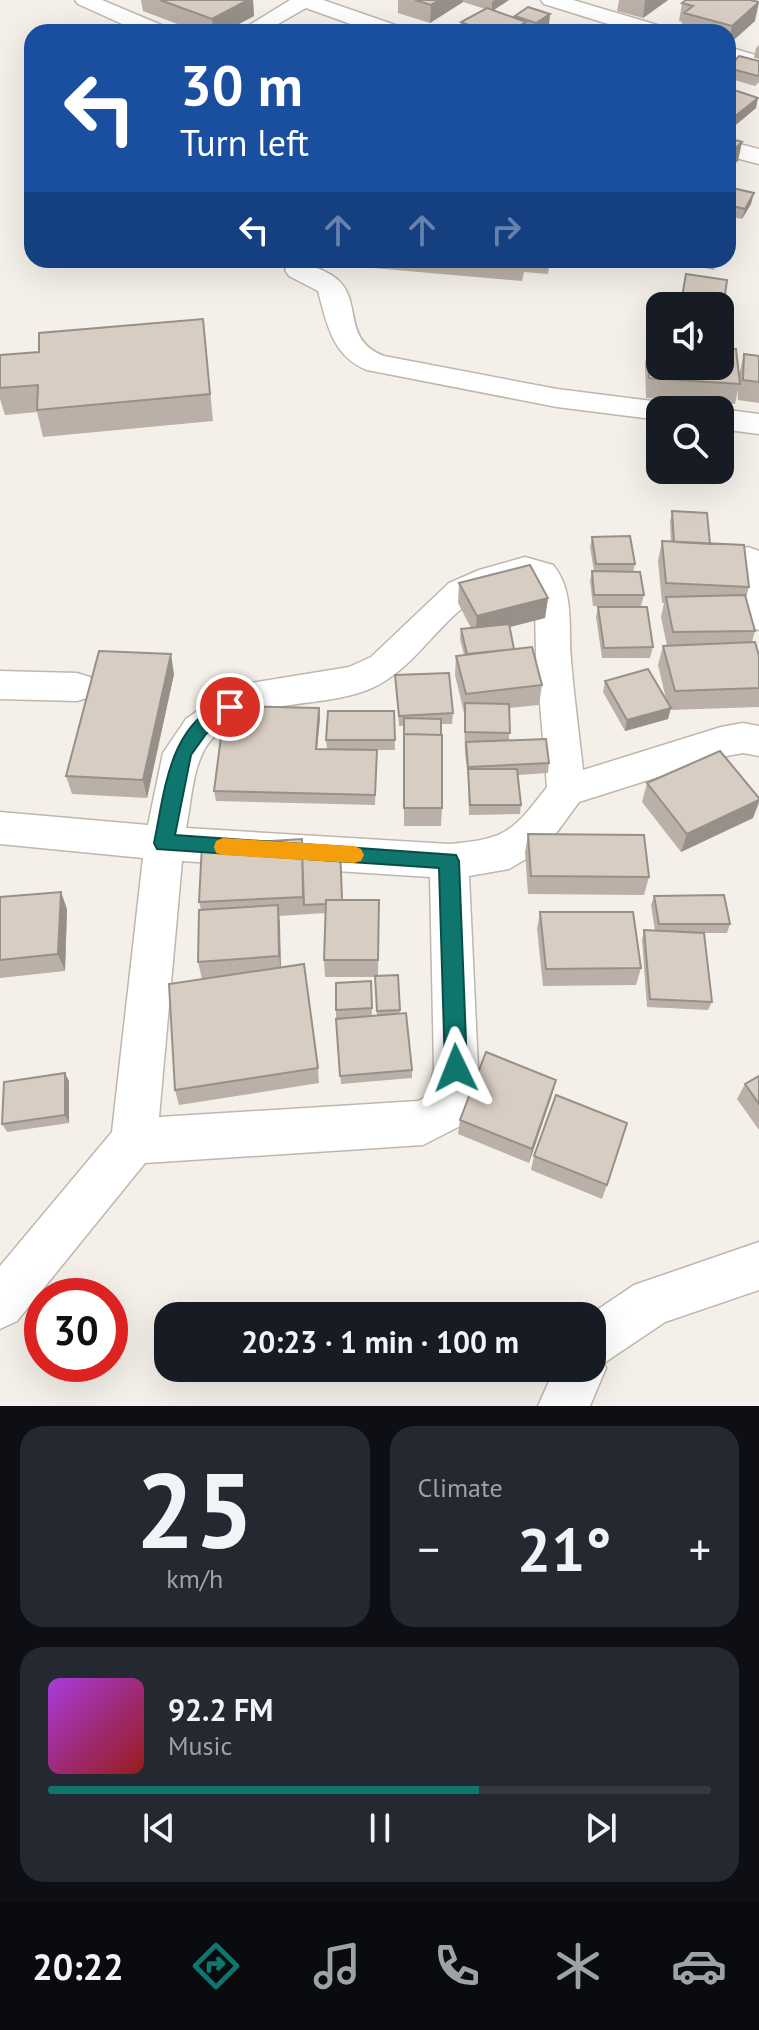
<!DOCTYPE html>
<html lang="en">
<head>
<meta charset="utf-8">
<style>
  :root { --surface:#171b24; --page:#242831; --text:#f1f3f6; --muted:#9ea1a6; --line:#363941; --accent:#0f766e }
  body { margin:0; font-family:"PT Sans",sans-serif; background:var(--page); color:var(--text); height:100vh; display:flex; flex-direction:column; font-size:30px; white-space:nowrap }
  * { box-sizing:border-box; margin:0 }
  p { font-size:26px; color:var(--muted) }
  .icon { flex:none; width:44px; height:44px; fill:none; stroke:currentColor; stroke-width:2; stroke-linecap:round; stroke-linejoin:round }
  .map { position:relative; height:1406px; overflow:hidden }
  .panel { display:flex; flex-direction:column; gap:20px; padding:20px; background:#0d0f14; flex:1 }
  .panel>* { flex:none }
  .banner { position:absolute; left:24px; top:24px; width:712px; height:244px; border-radius:24px; box-shadow:0 8px 32px #0002; background:#1a4fa0; color:#fff; overflow:hidden }
  .fabs { position:absolute; left:646px; top:292px; display:grid; gap:16px }
  .fabs a { display:grid; place-items:center; width:88px; height:88px; border-radius:16px; background:var(--surface); box-shadow:0 8px 32px #0002; font-size:40px }
  .speed { position:absolute; left:24px; top:1278px; display:flex; gap:16px; font-size:40px; font-weight:700; text-align:center }
  .speed>* { display:grid; place-content:center; width:104px; height:104px; border-radius:50%; background:var(--surface); box-shadow:0 8px 32px #0002; line-height:1 }
  .speed .limit { border:12px solid #d22; background:#fff; color:#111 }
  .pin { position:absolute; display:grid; place-items:center; width:68px; height:68px; color:#fff; margin:-34px; border:4px solid #fff; border-radius:50%; box-shadow:0 2px 8px #0007 }
  .me { position:absolute; width:88px; margin:-44px; rotate:358deg; stroke-linejoin:round; filter:drop-shadow(0 0 6px #0008) }
  .turn { display:flex; align-items:center; gap:28px; height:168px; padding:0 24px; font-size:36px }
  .turn .icon { width:104px; height:104px; stroke-width:2.5 }
  .turn b { display:block; font-size:56px; line-height:68px }
  .lanes { display:flex; align-items:center; height:76px; padding:0 24px; background:#0003; justify-content:center; gap:40px; direction:ltr }
  .lanes .off { opacity:.35 }
  .big { font-size:60px; font-weight:600; line-height:1.1 }
  .panel .widget { flex:1; display:flex; flex-direction:column; justify-content:center; gap:12px; min-width:0; padding:0 28px; border-radius:24px; background:var(--page) }
  .panel .dial { align-items:center; gap:0 }
  .dial b { font-size:104px; line-height:1 }
  .song { display:flex; align-items:center; gap:24px }
  .cover { width:96px; height:96px; border-radius:12px; background:linear-gradient(135deg,hsl(280 70% 55%),hsl(0 70% 35%)) }
  .played { height:8px; border-radius:4px; background:linear-gradient(90deg,var(--accent) 65%,var(--line) 65%) }
  .keys { display:flex; justify-content:space-around; direction:ltr }
  .heat { display:flex; justify-content:space-between; align-items:center; font-size:44px; direction:ltr }
  .panel .tiles { flex:1; display:grid; gap:20px; grid-template-columns:1fr 1fr }
  .widget:last-child { grid-column:span 2 }
  .trip { position:absolute; left:154px; top:1302px; width:452px; height:80px; border-radius:24px; background:var(--surface); box-shadow:0 8px 32px #0002; font-weight:600; line-height:80px; text-align:center }
  .tabs { display:flex; height:128px; justify-content:space-around; align-items:center; background:#090b0e; color:var(--muted) }
  .tabs .icon { width:56px; height:56px }
  .tabs .current { color:var(--accent) }
  .tabs b { font-size:36px; color:var(--text) }
  .map>svg:first-child { display:block }
  .lines { fill:none; stroke-linecap:round; stroke-linejoin:round }
  .street-casing { stroke:#bfb6ac; stroke-width:3 }
  .street { fill:#fff; fill-rule:evenodd }
  .wall { fill:#bab0a7 }
  .shaded-wall { fill:#979088 }
  .building { fill:#d8cdc2; stroke:#979088; stroke-width:2 }
  .route { fill:#0f766e; stroke:#0a4d48; stroke-width:2 }
  .slow { fill:#f59e0b }
</style>
</head>
<body>
<div class="map">
<svg width="759" height="1406" viewBox="0 0 759 1406">
  <rect width="100%" height="100%" fill="#f4f0e9"/>
  <g class="lines">
    <defs>
      <path id="street" d="M 75,0 L 102,0 L 166,27 L 169,32 L 140,32 L 78,4 Z
        M 290,0 L 323,0 L 401,27 L 404,32 L 373,32 L 306,8 L 264,32 L 238,32 Z
        M 541,0 L 573,0 L 664,27 L 667,32 L 634,32 L 544,4 Z
        M 728,47 L 759,56 L 759,70 L 728,61 Z
        M 728,141 L 759,149 L 759,164 L 728,156 Z
        M 298,262 C 312,266 329,271 339,281 C 362,303 342,340 384,356 L 557,389 L 660,402 L 670,404 L 674,410 L 660,410 L 660,420 L 557,407 L 367,370 C 332,356 327,324 318,291 L 289,276 L 285,270 L 289,264 Z
        M 720,409 L 759,414 L 759,434 L 720,429 Z
        M 748,547 L 759,551 L 759,630 L 747,626 L 742,617 L 732,559 L 736,551 Z
        M 525,557 L 553,565 C 575,591 568,628 571,660 C 574,697 579,733 583,770 L 721,727 L 743,723 L 759,726 L 759,756 L 743,753 L 721,757 L 579,802 L 546,847 L 509,869 L 469,876 L 478,1068 L 470,1109 L 464,1124 L 423,1145 L 145,1163 L 17,1321 L 0,1329 L 0,1266 L 112,1132 L 143,858 L 0,844 L 0,812 L 148,825 L 163,753 L 186,719 L 217,697 L 251,683 L 349,667 L 371,657 L 449,583 L 479,570 ZM 525,581 L 530,582 L 535,604 L 536,656 L 547,787 C 512,832 507,839 449,844 L 186,828 C 192,800 192,762 211,740 C 253,694 319,711 372,688 C 414,669 436,625 473,600 C 489,590 508,585 525,581 ZM 182,861 L 430,877 L 434,1068 L 428,1096 L 418,1101 L 159,1117 Z
        M 0,671 L 77,673 L 90,677 L 95,687 L 90,697 L 77,701 L 0,699 Z
        M 759,1242 L 759,1290 L 665,1322 L 604,1363 L 606,1368 L 590,1406 L 538,1406 L 555,1368 L 592,1368 L 592,1316 L 588,1316 L 634,1285 Z"/>
    </defs>
    <use href="#street" class="street-casing"/>
    <use href="#street" class="street"/>
  </g>
  <path class="wall" d="M 141,0 L 253,0 L 254,16 L 224,32 L 199,32 L 143,11 Z
    M 398,0 L 509,0 L 494,10 L 514,18 L 515,16 L 550,14 L 549,24 L 537,32 L 525,30 L 525,32 L 460,32 L 461,22 L 485,9 L 463,2 L 430,23 L 398,13 Z
    M 619,0 L 668,0 L 643,18 L 617,11 Z
    M 682,3 L 755,21 L 728,45 L 728,32 L 681,31 L 682,22 L 679,21 Z
    M 759,45 L 759,59 L 754,58 L 756,48 Z
    M 759,61 L 759,82 L 755,86 L 728,78 L 728,67 Z
    M 728,88 L 756,108 L 732,128 L 728,126 Z
    M 728,187 L 751,204 L 742,219 L 728,216 Z
    M 373,260 L 550,260 L 548,274 L 524,272 L 522,281 L 373,268 Z
    M 669,260 L 718,260 L 714,270 Z
    M 686,274 L 724,303 L 722,314 L 720,314 L 720,306 L 680,306 Z
    M 648,344 L 739,375 L 744,354 L 759,356 L 759,403 L 738,400 L 738,390 L 735,404 L 646,398 L 645,364 Z
    M 206,346 L 213,421 L 43,437 L 37,412 L 5,415 L 0,399 L 0,355 L 39,352 Z
    M 672,511 L 710,544 L 749,587 L 746,598 L 755,631 L 752,642 L 759,656 L 759,707 L 670,710 L 668,719 L 625,731 L 603,692 L 605,681 L 667,703 L 658,665 L 663,646 L 667,646 L 661,617 L 664,603 L 662,603 L 658,561 L 662,541 L 671,542 L 670,522 Z
    M 592,537 L 635,564 L 633,572 L 644,595 L 641,606 L 593,606 L 590,581 L 592,571 L 594,571 L 590,547 Z
    M 459,583 L 548,598 L 545,618 L 509,627 L 514,649 L 542,685 L 539,705 L 509,708 L 509,740 L 549,763 L 548,773 L 518,775 L 521,805 L 520,814 L 469,815 L 468,777 L 465,753 L 464,713 L 455,675 L 456,656 L 464,655 L 460,639 L 461,629 L 471,628 L 458,603 Z
    M 598,607 L 653,647 L 650,658 L 602,658 L 596,617 Z
    M 174,674 L 147,798 L 72,794 L 66,776 Z
    M 395,675 L 453,713 L 452,724 L 441,724 L 442,808 L 441,826 L 404,826 L 404,726 L 399,726 Z
    M 319,708 L 320,718 L 317,749 L 327,749 L 326,740 L 394,711 L 395,750 L 375,750 L 377,750 L 375,805 L 216,801 L 214,791 Z
    M 647,783 L 759,798 L 759,804 L 753,818 L 681,852 L 642,802 Z
    M 528,834 L 649,877 L 644,895 L 528,894 L 525,852 Z
    M 302,848 L 342,900 L 379,900 L 378,976 L 398,975 L 400,1014 L 412,1070 L 412,1078 L 341,1084 L 336,1019 L 336,983 L 371,981 L 372,1016 L 377,1016 L 375,977 L 325,977 L 324,960 L 326,913 L 279,916 L 281,967 L 318,1068 L 319,1083 L 179,1105 L 175,1090 L 202,979 L 198,962 L 201,910 L 199,902 Z
    M 654,896 L 730,924 L 727,933 L 702,933 L 712,1002 L 708,1010 L 647,1007 L 642,940 L 644,930 L 655,931 L 651,905 Z
    M 0,897 L 67,909 L 65,971 L 0,978 Z
    M 540,912 L 641,968 L 636,985 L 543,986 L 537,929 Z
    M 759,1076 L 759,1130 L 737,1099 L 745,1084 Z
    M 556,1080 L 552,1095 L 529,1163 L 458,1134 L 460,1120 Z
    M 69,1081 L 69,1123 L 7,1132 L 2,1124 Z
    M 534,1156 L 607,1185 L 602,1199 L 531,1170 Z"/>
  <path class="shaded-wall" d="M 248,0 L 253,0 L 254,16 L 224,32 L 213,32 L 212,19 Z
    M 439,0 L 463,0 L 463,2 L 430,23 L 431,5 Z
    M 495,0 L 509,0 L 492,11 L 492,2 Z
    M 645,0 L 668,0 L 643,18 Z
    M 759,2 L 755,21 L 728,45 L 732,26 Z
    M 550,14 L 549,24 L 535,32 L 536,23 Z
    M 526,22 L 525,32 L 509,32 Z
    M 758,98 L 756,108 L 732,128 L 734,117 Z
    M 742,142 L 738,161 L 728,170 L 728,155 Z
    M 754,193 L 751,204 L 742,219 L 745,209 Z
    M 548,598 L 545,618 L 475,636 L 477,616 Z
    M 171,654 L 174,674 L 147,798 L 143,780 Z
    M 319,708 L 320,718 L 316,759 L 316,749 Z
    M 671,708 L 668,719 L 625,731 L 627,720 Z
    M 759,800 L 753,818 L 681,852 L 687,834 Z
    M 61,892 L 67,909 L 65,971 L 58,954 Z
    M 278,905 L 280,923 L 281,973 L 279,956 Z
    M 65,1073 L 69,1081 L 69,1123 L 65,1115 Z
    M 556,1080 L 552,1095 L 529,1163 L 532,1149 Z"/>
  <path class="building" d="M 160,0 L 248,0 L 212,19 Z
    M 415,0 L 439,0 L 431,5 Z
    M 686,0 L 750,0 L 759,2 L 732,26 L 684,13 L 693,6 L 682,3 Z
    M 528,7 L 550,14 L 536,23 L 515,16 Z
    M 487,8 L 526,22 L 509,32 L 486,32 L 461,22 Z
    M 321,27 L 334,32 L 313,32 Z
    M 739,56 L 759,61 L 759,75 L 758,76 L 728,68 Z
    M 728,88 L 758,98 L 734,117 L 728,115 Z
    M 728,138 L 742,142 L 728,155 Z
    M 728,187 L 754,193 L 745,209 L 728,205 Z
    M 686,274 L 727,280 L 724,303 L 682,297 Z
    M 203,319 L 210,394 L 37,410 L 38,385 L 0,388 L 0,355 L 39,352 L 39,333 Z
    M 648,344 L 660,344 L 660,366 L 720,366 L 720,348 L 736,349 L 740,384 L 649,378 Z
    M 744,354 L 759,356 L 759,382 L 743,380 Z
    M 672,511 L 707,513 L 710,544 L 674,542 Z
    M 630,536 L 635,564 L 596,564 L 592,537 Z
    M 662,541 L 744,545 L 749,587 L 666,583 Z
    M 530,565 L 548,598 L 477,616 L 459,583 Z
    M 592,571 L 640,572 L 644,595 L 594,595 Z
    M 745,595 L 755,631 L 673,632 L 666,597 Z
    M 598,607 L 647,607 L 653,647 L 604,648 Z
    M 509,624 L 514,649 L 467,654 L 461,629 Z
    M 755,642 L 759,656 L 759,688 L 675,691 L 663,646 Z
    M 532,647 L 542,685 L 466,694 L 456,656 Z
    M 99,651 L 171,654 L 143,780 L 66,776 Z
    M 648,669 L 671,708 L 627,720 L 605,681 Z
    M 449,673 L 453,713 L 399,716 L 395,675 Z
    M 465,703 L 509,704 L 510,733 L 465,732 Z
    M 225,706 L 319,708 L 316,749 L 377,750 L 375,795 L 214,791 Z
    M 328,711 L 394,711 L 395,740 L 326,740 Z
    M 404,718 L 441,719 L 441,735 L 404,734 L 404,743 Z
    M 404,734 L 442,735 L 442,808 L 404,808 Z
    M 546,739 L 549,763 L 468,767 L 466,742 Z
    M 720,751 L 759,798 L 759,800 L 687,834 L 647,783 Z
    M 468,769 L 517,769 L 521,805 L 470,805 Z
    M 528,834 L 644,835 L 649,877 L 531,876 Z
    M 302,839 L 303,897 L 199,902 L 202,845 Z
    M 340,846 L 342,900 L 326,900 L 326,904 L 304,905 L 302,848 Z
    M 61,892 L 58,954 L 0,960 L 0,897 Z
    M 724,895 L 730,924 L 659,924 L 654,896 Z
    M 326,900 L 379,900 L 378,960 L 324,960 Z
    M 278,905 L 279,956 L 198,962 L 199,910 Z
    M 540,912 L 633,912 L 641,968 L 546,969 Z
    M 644,930 L 704,933 L 712,1002 L 650,999 Z
    M 304,964 L 318,1068 L 175,1090 L 169,984 Z
    M 398,975 L 400,1010 L 377,1011 L 375,976 Z
    M 371,981 L 372,1008 L 336,1010 L 336,983 Z
    M 406,1013 L 412,1070 L 340,1076 L 336,1019 Z
    M 486,1052 L 556,1080 L 532,1149 L 460,1120 Z
    M 65,1073 L 65,1115 L 2,1124 L 4,1082 Z
    M 759,1076 L 759,1104 L 745,1084 Z
    M 556,1095 L 627,1123 L 607,1185 L 534,1156 Z"/>
  <path class="route" d="M 230,700 L 240,707 L 237,712 L 206,734 L 191,755 L 175,835 L 456,855 L 459,861 L 467,1068 L 464,1076 L 456,1079 L 448,1076 L 445,1068 L 439,868 L 157,849 L 154,843 C 165,790 169,720 230,700 Z"/>
  <path class="slow" d="M 223,838 L 354,846 L 361,849 L 364,855 L 361,861 L 354,863 L 223,855 L 216,853 L 214,847 L 216,841 Z"/>
</svg>
<div class="fabs">
<a><svg class="icon" aria-label="sound" viewBox="0 0 24 24"><path d="M4 9h4l5-4v14l-5-4H4zM17 9q2 3 0 6"/></svg></a>
<a><svg class="icon" aria-label="search" viewBox="0 0 24 24"><circle cx="10" cy="10" r="6"/><path d="M15 15l6 6"/></svg></a>
</div>
<div class="speed"><div class="limit">30</div></div>
<div class="pin" style="left:230px;top:707px;background:#d93025"><svg class="icon" aria-label="arrive" viewBox="0 0 24 24"><path d="M6 21V4h12l-3 4 3 4H6"/></svg></div>
<svg class="me" style="left:456px;top:1068px" viewBox="-20 -20 40 40"><path d="M0-17L14 15 0 8-14 15z" fill="#0f766e" stroke="#fff" stroke-width="4"/></svg>
<div class="trip">20:23 · 1 min · 100 m</div>
<div class="banner">
<div class="turn"><svg class="icon" aria-label="left" viewBox="0 0 24 24"><path d="M17 20v-9H6M10 6l-5 5 5 5"/></svg><div><b>30 m</b>Turn left</div></div>
<div class="lanes"><svg class="icon" aria-label="left" viewBox="0 0 24 24"><path d="M17 20v-9H6M10 6l-5 5 5 5"/></svg><svg class="icon off" aria-label="ahead" viewBox="0 0 24 24"><path d="M12 20V5M6 11l6-6 6 6"/></svg><svg class="icon off" aria-label="ahead" viewBox="0 0 24 24"><path d="M12 20V5M6 11l6-6 6 6"/></svg><svg class="icon off" aria-label="right" viewBox="0 0 24 24"><path d="M7 20v-9h11M14 6l5 5-5 5"/></svg></div>
</div>
</div>
<section class="panel">
<div class="tiles">
<div class="widget dial"><b>25</b><p>km/h</p></div>
<div class="widget"><p>Climate</p>
<div class="heat"><a>−</a><b class="big">21°</b><a>+</a></div>
</div>
<div class="widget">
<div class="song"><i class="cover"></i><div><b>92.2 FM</b><p>Music</p></div></div>
<div class="played"></div>
<div class="keys"><svg class="icon" aria-label="previous" viewBox="0 0 24 24"><path d="M18 5L8 12l10 7zM5 5v14"/></svg><svg class="icon" aria-label="pause" viewBox="0 0 24 24"><path d="M8 5v14M16 5v14"/></svg><svg class="icon" aria-label="next" viewBox="0 0 24 24"><path d="M6 5l10 7-10 7zM19 5v14"/></svg></div>
</div>
</div>
</section>
<nav class="tabs">
<b>20:22</b>
<svg class="icon current" aria-label="directions" viewBox="0 0 24 24"><path d="M12 3l9 9-9 9-9-9zM9 14v-3h6M13 9l2 2-2 2"/></svg>
<svg class="icon" aria-label="music" viewBox="0 0 24 24"><path d="M9 18V5l10-2v13"/><circle cx="6" cy="18" r="3"/><circle cx="16" cy="16" r="3"/></svg>
<svg class="icon" aria-label="phone" viewBox="0 0 24 24"><path d="M5 4h4l2 5-3 2q2 4 5 5l2-3 5 2v4C11 20 4 13 5 4z"/></svg>
<svg class="icon" aria-label="climate" viewBox="0 0 24 24"><path d="M12 3v18M4 7l16 10M4 17L20 7"/></svg>
<svg class="icon" aria-label="car" viewBox="0 0 24 24"><path d="M5 17H2v-5l4-1 3-4h7l3 4 3 1v5h-3M9 17h6M6 11h13"/><circle cx="7" cy="17" r="2"/><circle cx="17" cy="17" r="2"/></svg>
</nav>
</body>
</html>
